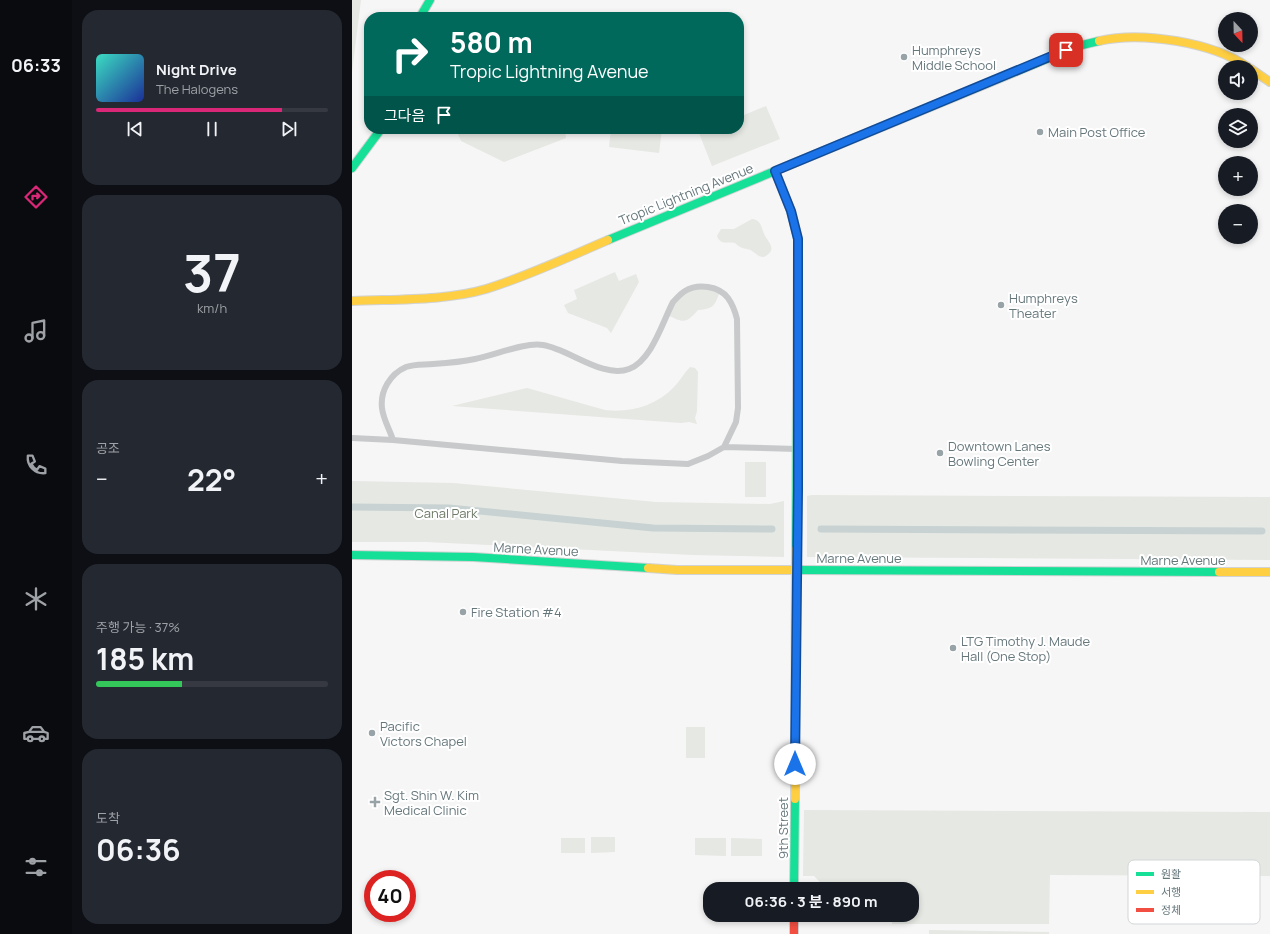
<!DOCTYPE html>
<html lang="ko">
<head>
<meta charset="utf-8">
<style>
  :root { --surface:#171b24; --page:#242831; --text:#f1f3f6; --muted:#9ea1a6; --line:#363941; --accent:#db2777 }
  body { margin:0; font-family:Manrope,"Noto Sans KR",sans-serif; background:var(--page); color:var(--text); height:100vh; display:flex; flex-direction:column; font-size:15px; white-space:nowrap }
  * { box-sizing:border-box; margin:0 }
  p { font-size:13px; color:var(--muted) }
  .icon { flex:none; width:22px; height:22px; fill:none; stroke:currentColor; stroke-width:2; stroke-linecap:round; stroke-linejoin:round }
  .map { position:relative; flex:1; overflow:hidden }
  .details { display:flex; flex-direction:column; gap:10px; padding:10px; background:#0d0f14; width:280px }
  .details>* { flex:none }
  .hud { position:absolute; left:12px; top:12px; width:380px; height:122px; border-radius:16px; box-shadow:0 2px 6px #0003; background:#00695c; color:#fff; overflow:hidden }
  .needle { width:26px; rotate:158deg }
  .tools { position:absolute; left:866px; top:12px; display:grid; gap:8px }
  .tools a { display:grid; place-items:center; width:40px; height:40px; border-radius:50%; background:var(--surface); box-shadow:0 2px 6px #0003; font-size:20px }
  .speed { position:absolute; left:12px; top:870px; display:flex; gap:8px; font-size:20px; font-weight:700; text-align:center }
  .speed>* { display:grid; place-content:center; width:52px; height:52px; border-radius:50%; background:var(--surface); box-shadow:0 2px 6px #0003; line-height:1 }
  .speed .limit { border:6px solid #d22; background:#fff; color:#111 }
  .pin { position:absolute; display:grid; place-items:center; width:34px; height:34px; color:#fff; margin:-17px; border-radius:8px; box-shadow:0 2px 6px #0006 }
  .me { position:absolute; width:44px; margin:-22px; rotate:0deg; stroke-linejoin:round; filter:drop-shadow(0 0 3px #0008) }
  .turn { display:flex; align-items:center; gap:14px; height:84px; padding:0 20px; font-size:18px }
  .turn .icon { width:52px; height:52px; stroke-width:2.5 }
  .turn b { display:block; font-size:28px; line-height:34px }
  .then { display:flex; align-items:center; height:38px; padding:0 20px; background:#0003; gap:8px; font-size:15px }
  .big { font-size:30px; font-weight:700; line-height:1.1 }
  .details .tile { flex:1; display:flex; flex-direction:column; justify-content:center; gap:6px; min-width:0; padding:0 14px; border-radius:16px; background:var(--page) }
  .details .dial { align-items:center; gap:0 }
  .dial b { font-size:52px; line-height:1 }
  .song { display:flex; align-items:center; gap:12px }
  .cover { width:48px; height:48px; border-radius:6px; background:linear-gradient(135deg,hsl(170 70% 55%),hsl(230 70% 35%)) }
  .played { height:4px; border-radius:2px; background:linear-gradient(90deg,var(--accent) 80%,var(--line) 80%) }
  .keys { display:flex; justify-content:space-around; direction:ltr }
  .heat { display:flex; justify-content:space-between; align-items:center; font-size:22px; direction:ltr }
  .charge { height:6px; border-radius:3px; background:linear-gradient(90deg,#34c759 37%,var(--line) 0) }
  .trip { position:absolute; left:351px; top:882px; width:216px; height:40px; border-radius:16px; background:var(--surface); box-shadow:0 2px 6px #0003; font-weight:700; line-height:40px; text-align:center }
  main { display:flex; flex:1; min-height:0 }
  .tab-bar { display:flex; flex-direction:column; width:72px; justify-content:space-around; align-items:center; background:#090b0e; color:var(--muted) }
  .tab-bar .icon { width:28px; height:28px }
  .tab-bar .selected { color:var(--accent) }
  .tab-bar b { font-size:18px; color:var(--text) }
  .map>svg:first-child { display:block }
  .green { fill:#e6e8e3 }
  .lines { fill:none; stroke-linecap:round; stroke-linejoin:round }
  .stream { stroke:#c8d2d2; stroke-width:2 }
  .canal { stroke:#c8d2d2; stroke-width:7 }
  .fast-casing { stroke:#d1d2d3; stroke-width:10 }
  .slow-casing { stroke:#d1d2d3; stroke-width:10 }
  .jam-casing { stroke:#d1d2d3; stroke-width:10 }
  .street { stroke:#c7c9ca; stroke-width:6 }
  .fast { stroke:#16e098; stroke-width:8 }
  .slow { stroke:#ffcf43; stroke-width:8 }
  .jam { stroke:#f24e42; stroke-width:8 }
  .route-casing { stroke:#114b97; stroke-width:10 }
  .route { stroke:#1a73e8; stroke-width:7 }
  .poi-dot { fill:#98a3a7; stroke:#fff; stroke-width:1.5 }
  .labels { text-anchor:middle; stroke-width:4; stroke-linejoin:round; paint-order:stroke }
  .poi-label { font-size:13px; fill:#66777c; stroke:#fff; text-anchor:start }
  .street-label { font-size:13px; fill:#66777c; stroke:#fff }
  .park-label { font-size:13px; fill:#6f7a68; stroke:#fff }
  .key { fill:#fff; stroke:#d1d6d8; stroke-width:1 }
  .key-label { font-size:11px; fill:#66777c }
</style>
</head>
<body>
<main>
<nav class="tab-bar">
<b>06:33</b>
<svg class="icon selected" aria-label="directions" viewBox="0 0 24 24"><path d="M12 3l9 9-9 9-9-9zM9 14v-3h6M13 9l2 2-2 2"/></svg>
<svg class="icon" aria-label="music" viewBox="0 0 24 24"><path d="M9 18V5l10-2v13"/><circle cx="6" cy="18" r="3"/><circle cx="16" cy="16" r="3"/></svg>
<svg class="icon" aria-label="phone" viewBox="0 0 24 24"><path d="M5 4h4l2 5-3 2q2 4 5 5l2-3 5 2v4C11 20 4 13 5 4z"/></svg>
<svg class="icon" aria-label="climate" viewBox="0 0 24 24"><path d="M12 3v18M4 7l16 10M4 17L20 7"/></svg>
<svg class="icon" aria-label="car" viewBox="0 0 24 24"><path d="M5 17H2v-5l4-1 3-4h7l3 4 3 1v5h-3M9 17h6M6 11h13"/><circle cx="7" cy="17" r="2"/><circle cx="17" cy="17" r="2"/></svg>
<svg class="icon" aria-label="filters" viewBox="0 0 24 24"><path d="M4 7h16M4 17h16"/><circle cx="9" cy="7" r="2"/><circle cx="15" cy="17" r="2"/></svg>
</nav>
<section class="details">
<div class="tile">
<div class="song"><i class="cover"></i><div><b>Night Drive</b><p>The Halogens</p></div></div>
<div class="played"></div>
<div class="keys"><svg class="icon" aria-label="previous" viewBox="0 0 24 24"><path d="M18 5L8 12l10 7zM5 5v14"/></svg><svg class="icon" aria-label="pause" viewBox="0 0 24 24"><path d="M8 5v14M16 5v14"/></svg><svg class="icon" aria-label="next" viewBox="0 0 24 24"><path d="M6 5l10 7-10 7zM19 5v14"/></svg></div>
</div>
<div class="tile dial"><b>37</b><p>km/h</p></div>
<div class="tile"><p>공조</p>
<div class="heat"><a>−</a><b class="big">22°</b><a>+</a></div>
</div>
<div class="tile"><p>주행 가능 · 37%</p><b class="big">185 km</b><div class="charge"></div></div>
<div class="tile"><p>도착</p><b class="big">06:36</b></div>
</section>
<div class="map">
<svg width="918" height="934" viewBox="0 0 918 934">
  <rect width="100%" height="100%" fill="#f6f6f6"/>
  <path class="green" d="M 0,0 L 9,0 L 0,72 Z
    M 414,106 L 428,139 L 360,166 L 347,133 L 357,129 L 387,129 L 387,117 Z
    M 104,129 L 213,129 L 214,138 L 152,162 L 109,141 Z
    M 259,129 L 310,129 L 307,153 L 257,147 Z
    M 400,219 C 410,220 409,228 413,236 C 418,244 425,250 412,257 C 406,257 405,254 400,251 C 394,247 391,251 383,243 C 375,241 369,246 365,236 L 369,229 L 382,229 Z
    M 263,272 L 267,281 L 284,274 L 287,282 L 259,333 L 255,328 L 216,313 L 212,305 L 225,299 L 222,290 Z
    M 341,288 L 368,291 C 363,305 362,309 346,310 C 333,325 331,322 315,315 L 321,302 Z
    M 338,367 L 343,368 L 346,372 L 345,411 L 343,418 L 345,424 L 337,422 L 329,423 L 100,406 L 175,388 L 253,410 C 278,413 304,406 322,387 C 328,381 332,373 338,367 Z
    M 393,462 L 414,462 L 414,497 L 393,497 Z
    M 0,481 L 101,483 L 304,502 L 418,504 L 432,501 L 432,557 L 341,555 L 74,542 L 0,542 Z
    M 460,495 L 918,497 L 918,560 L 455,557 L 455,496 Z
    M 334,727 L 353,727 L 353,758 L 334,758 Z
    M 452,810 L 918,812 L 918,876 L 698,875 L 697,924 L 540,924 L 540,915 L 560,915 L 560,889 L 538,889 L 532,883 L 469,883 L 462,876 L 451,876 Z
    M 239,837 L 263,837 L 263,852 L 239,853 Z
    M 209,838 L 233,838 L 233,853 L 209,853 Z
    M 343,838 L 374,838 L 374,856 L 343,855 Z
    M 379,838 L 410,839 L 410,856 L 379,856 Z
    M 577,930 L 697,932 L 697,934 L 577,934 Z"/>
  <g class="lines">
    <path class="stream" d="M 0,506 L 1,507"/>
    <path class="canal" d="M 0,507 L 97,508 L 301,528 L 420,529
      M 469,529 L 910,531"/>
    <defs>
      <path id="fast" d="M 68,17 L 78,0
        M 0,168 L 29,129
        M 423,171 L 439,211 L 446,239 L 444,549
        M 256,240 L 726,46 L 747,41
        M 0,555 L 121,557 L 296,568
        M 444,570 L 867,572
        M 442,889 L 443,799"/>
      <path id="slow" d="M 747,41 C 789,31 860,42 896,67
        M 899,69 L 918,82
        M 0,301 C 43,299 93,301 134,289 C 176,276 216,257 256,240
        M 296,568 L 325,570 L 444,570
        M 867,572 L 918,572
        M 443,799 L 444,549"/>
      <path id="jam" d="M 442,915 L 442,934"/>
    </defs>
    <use href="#fast" class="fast-casing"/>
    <use href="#slow" class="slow-casing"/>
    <use href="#jam" class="jam-casing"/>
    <path class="street" d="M 0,438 L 41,440 L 270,461 L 336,464 L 356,456 L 372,447 L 384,422 L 386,408 L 385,319 C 383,311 381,305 376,298 C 367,286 346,283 333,291 C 328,294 325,298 321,302 C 310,323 300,360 277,369 C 251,379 217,349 191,345 C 173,342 143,355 123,359 C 109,362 96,363 81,364 C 73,365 63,364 54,367 C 38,374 28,391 30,408 C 31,419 38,430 41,440
      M 372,447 L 445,449"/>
    <use href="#fast" class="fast"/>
    <use href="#slow" class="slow"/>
    <use href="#jam" class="jam"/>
  </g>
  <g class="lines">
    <defs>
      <path id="route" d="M 443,764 L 446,490 L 446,239 L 439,211 L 423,171 L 714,50"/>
    </defs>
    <use href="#route" class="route-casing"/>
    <use href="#route" class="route"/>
  </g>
  <g class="poi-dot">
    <circle cx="552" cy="57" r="4"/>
    <circle cx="688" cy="132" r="4"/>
    <circle cx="649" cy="305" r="4"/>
    <circle cx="588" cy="453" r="4"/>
    <circle cx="111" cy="612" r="4"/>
    <circle cx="601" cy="648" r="4"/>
    <circle cx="20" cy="733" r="4"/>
    <path d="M21 796h4v4h4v4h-4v4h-4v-4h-4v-4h4z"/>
  </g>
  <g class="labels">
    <g class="poi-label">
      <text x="560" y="55">Humphreys<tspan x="560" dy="15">Middle School</tspan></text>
      <text x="696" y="137">Main Post Office</text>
      <text x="657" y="303">Humphreys<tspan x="657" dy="15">Theater</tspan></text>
      <text x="596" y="451">Downtown Lanes<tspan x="596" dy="15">Bowling Center</tspan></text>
      <text x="119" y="617">Fire Station #4</text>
      <text x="609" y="646">LTG Timothy J. Maude<tspan x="609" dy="15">Hall (One Stop)</tspan></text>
      <text x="28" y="731">Pacific<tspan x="28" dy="15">Victors Chapel</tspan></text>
      <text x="32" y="800">Sgt. Shin W. Kim<tspan x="32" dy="15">Medical Clinic</tspan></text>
    </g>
    <g class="street-label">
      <text transform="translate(334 194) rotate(-22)" y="5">Tropic Lightning Avenue</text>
      <text transform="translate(184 549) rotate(3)" y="5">Marne Avenue</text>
      <text x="507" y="563">Marne Avenue</text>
      <text x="831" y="565">Marne Avenue</text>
      <text transform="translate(431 828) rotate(-90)" y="5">9th Street</text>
    </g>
    <g class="park-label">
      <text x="94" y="518">Canal Park</text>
    </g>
  </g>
  <rect x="776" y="860" width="132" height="64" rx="6" class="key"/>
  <rect x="784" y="872" width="18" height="4" fill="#16e098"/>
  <rect x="784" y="890" width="18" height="4" fill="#ffcf43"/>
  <rect x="784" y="908" width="18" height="4" fill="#f24e42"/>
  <g class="key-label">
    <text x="809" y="878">원활</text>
    <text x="809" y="896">서행</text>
    <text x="809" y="914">정체</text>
  </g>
</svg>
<div class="tools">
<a><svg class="needle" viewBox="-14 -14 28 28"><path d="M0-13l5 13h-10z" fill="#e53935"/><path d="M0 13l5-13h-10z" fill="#9ea1a6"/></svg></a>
<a><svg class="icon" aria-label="sound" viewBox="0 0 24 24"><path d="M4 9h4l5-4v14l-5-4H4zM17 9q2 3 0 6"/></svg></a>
<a><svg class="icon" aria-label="layers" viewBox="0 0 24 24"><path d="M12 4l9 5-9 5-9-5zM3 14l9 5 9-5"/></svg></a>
<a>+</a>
<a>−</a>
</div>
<div class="speed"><div class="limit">40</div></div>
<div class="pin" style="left:714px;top:50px;background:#d93025"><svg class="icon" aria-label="arrive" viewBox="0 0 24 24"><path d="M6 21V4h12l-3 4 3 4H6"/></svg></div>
<svg class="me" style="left:443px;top:764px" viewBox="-20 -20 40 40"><circle r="19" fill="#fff"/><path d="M0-13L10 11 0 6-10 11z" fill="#1a73e8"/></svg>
<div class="trip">06:36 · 3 분 · 890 m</div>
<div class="hud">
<div class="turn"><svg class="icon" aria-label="right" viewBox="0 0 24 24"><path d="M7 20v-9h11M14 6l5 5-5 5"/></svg><div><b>580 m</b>Tropic Lightning Avenue</div></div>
<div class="then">그다음<svg class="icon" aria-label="arrive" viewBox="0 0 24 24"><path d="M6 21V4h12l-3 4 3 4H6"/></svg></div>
</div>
</div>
</main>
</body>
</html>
